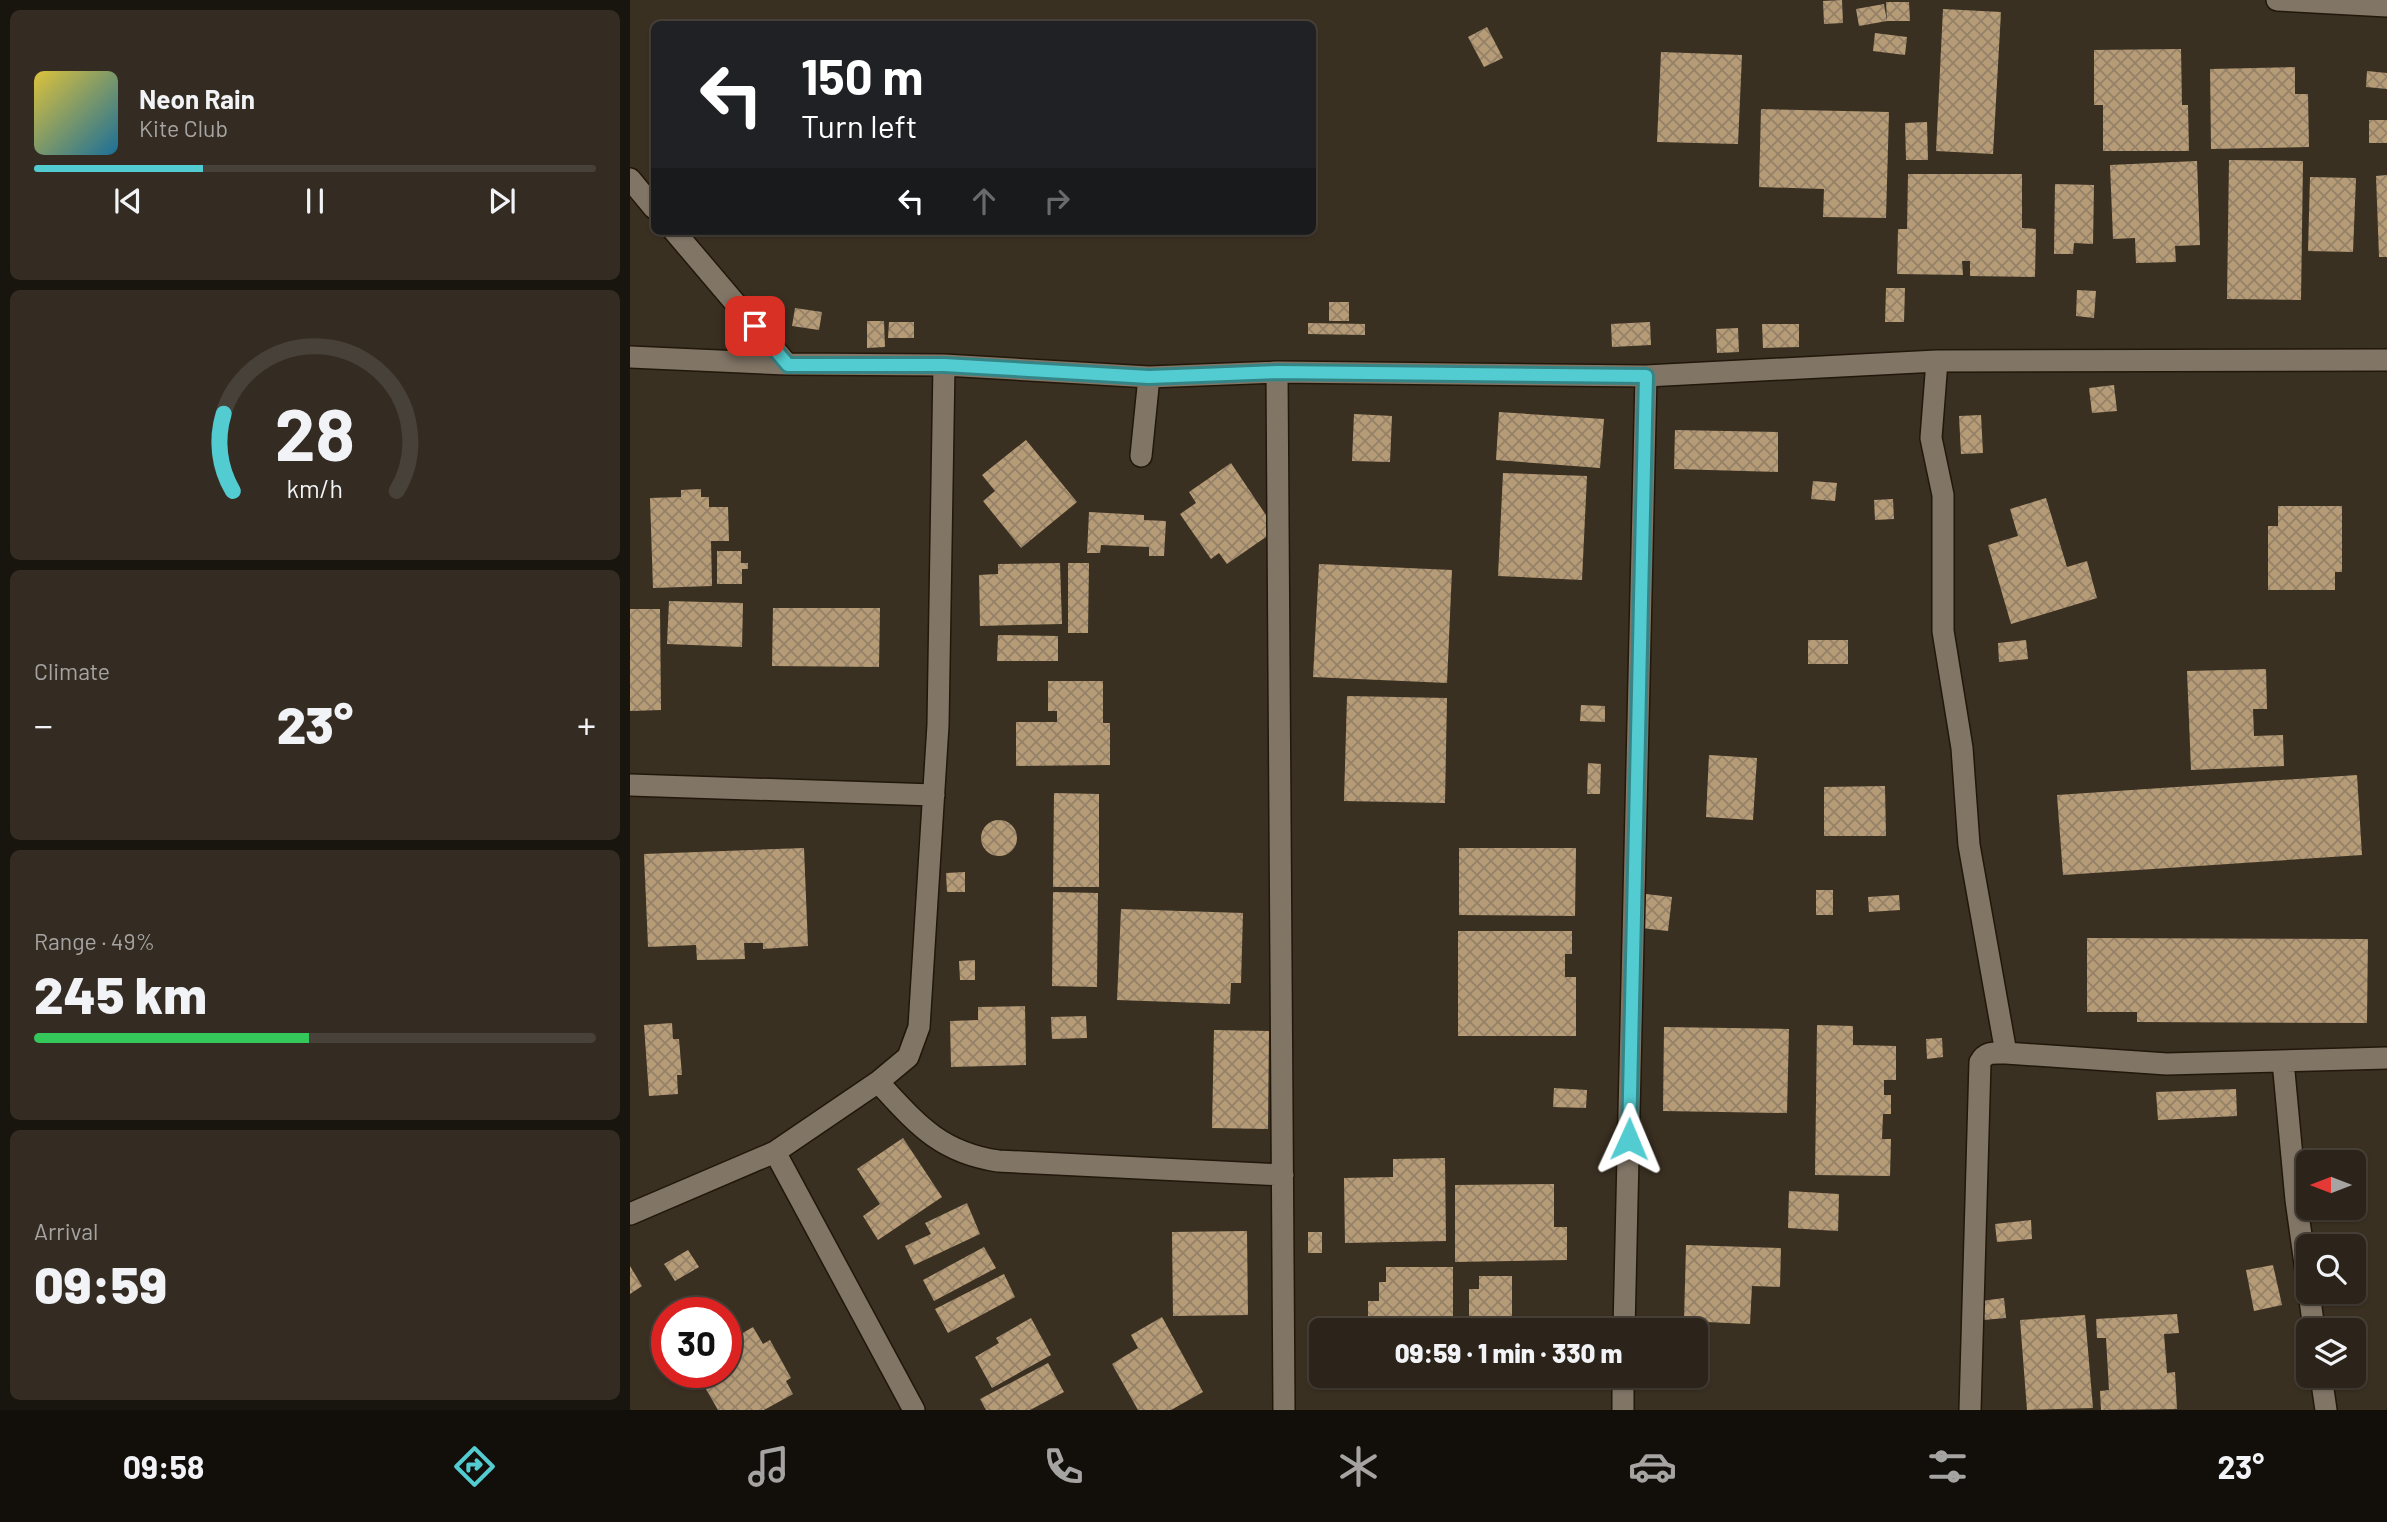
<!DOCTYPE html>
<html lang="en">
<head>
<meta charset="utf-8">
<style>
  :root { --surface:#2c241a; --page:#342c23; --text:#f1f3f6; --muted:#a6a4a2; --line:#484139; --accent:#52ccd0 }
  body { margin:0; font-family:Barlow,sans-serif; background:var(--page); color:var(--text); height:100vh; display:flex; flex-direction:column; font-size:26px; white-space:nowrap }
  * { box-sizing:border-box; margin:0 }
  p { font-size:23px; color:var(--muted) }
  .icon { flex:none; width:38px; height:38px; fill:none; stroke:currentColor; stroke-width:2; stroke-linecap:round; stroke-linejoin:round }
  .map { position:relative; flex:1; overflow:hidden }
  .sheet { display:flex; flex-direction:column; gap:10px; padding:10px; background:#18140e; width:630px }
  .sheet>* { flex:none }
  .banner { position:absolute; left:21px; top:21px; width:665px; height:214px; border-radius:10px; box-shadow:0 2px 5px #0004,0 0 0 2px var(--line); background:#202124; color:#fff; overflow:hidden }
  .needle { width:46px; rotate:270deg }
  .buttons { position:absolute; left:1666px; top:1150px; display:grid; gap:14px }
  .buttons a { display:grid; place-items:center; width:70px; height:70px; border-radius:10px; background:var(--surface); box-shadow:0 2px 5px #0004,0 0 0 2px var(--line); font-size:35px }
  .speed { position:absolute; left:21px; top:1297px; display:flex; gap:14px; font-size:35px; font-weight:700; text-align:center }
  .speed>* { display:grid; place-content:center; width:91px; height:91px; border-radius:50%; background:var(--surface); box-shadow:0 2px 5px #0004,0 0 0 2px var(--line); line-height:1 }
  .speed .limit { border:10px solid #d22; background:#fff; color:#111 }
  .pin { position:absolute; display:grid; place-items:center; width:60px; height:60px; color:#fff; margin:-30px; border-radius:14px; box-shadow:0 4px 10px #0006 }
  .me { position:absolute; width:77px; margin:-38px; rotate:1deg; stroke-linejoin:round; filter:drop-shadow(0 0 5px #0008) }
  .turn { display:flex; align-items:center; gap:24px; height:147px; padding:0 35px; font-size:32px }
  .turn .icon { width:91px; height:91px; stroke-width:2.5 }
  .turn b { display:block; font-size:49px; line-height:60px }
  .lanes { display:flex; align-items:center; height:66px; padding:0 35px; background:#0003; justify-content:center; gap:35px; direction:ltr }
  .lanes .off { opacity:.35 }
  .big { font-size:52px; font-weight:800; line-height:1.1 }
  .sheet .card { flex:1; display:flex; flex-direction:column; justify-content:center; gap:10px; min-width:0; padding:0 24px; border-radius:10px; background:var(--page) }
  .sheet .dial { align-items:center; gap:0 }
  .dial svg { height:182px; overflow:visible; fill:none; stroke:var(--line); stroke-width:7; stroke-linecap:round; text-anchor:middle }
  .dial text { fill:var(--text); stroke:none }
  .song { display:flex; align-items:center; gap:21px }
  .cover { width:84px; height:84px; border-radius:10px; background:linear-gradient(135deg,hsl(50 70% 55%),hsl(200 70% 35%)) }
  .played { height:7px; border-radius:4px; background:linear-gradient(90deg,var(--accent) 30%,var(--line) 30%) }
  .keys { display:flex; justify-content:space-around; direction:ltr }
  .heat { display:flex; justify-content:space-between; align-items:center; font-size:38px; direction:ltr }
  .charge { height:10px; border-radius:5px; background:linear-gradient(90deg,#34c759 49%,var(--line) 0) }
  .trip { position:absolute; left:679px; top:1318px; width:399px; height:70px; border-radius:10px; background:var(--surface); box-shadow:0 2px 5px #0004,0 0 0 2px var(--line); font-weight:800; line-height:70px; text-align:center }
  .menu { display:flex; height:112px; justify-content:space-around; align-items:center; background:#120e0a; color:var(--muted) }
  .menu .icon { width:49px; height:49px }
  .menu .current { color:var(--accent) }
  .menu b { font-size:32px; color:var(--text) }
  main { display:flex; flex:1; min-height:0 }
  .map>svg:first-child { display:block }
  .building { fill:url(#building-cross-hatch) }
  .lines { fill:none; stroke-linecap:round; stroke-linejoin:round }
  .minor-casing { stroke:#21170a; stroke-width:24 }
  .minor { stroke:#817566; stroke-width:21 }
  .route-casing { stroke:#358587; stroke-width:18 }
  .route { stroke:#52ccd0; stroke-width:12 }
</style>
</head>
<body>
<main>
<section class="sheet">
<div class="card">
<div class="song"><i class="cover"></i><div><b>Neon Rain</b><p>Kite Club</p></div></div>
<div class="played"></div>
<div class="keys"><svg class="icon" aria-label="previous" viewBox="0 0 24 24"><path d="M18 5L8 12l10 7zM5 5v14"/></svg><svg class="icon" aria-label="pause" viewBox="0 0 24 24"><path d="M8 5v14M16 5v14"/></svg><svg class="icon" aria-label="next" viewBox="0 0 24 24"><path d="M6 5l10 7-10 7zM19 5v14"/></svg></div>
</div>
<div class="card dial"><svg viewBox="0 0 100 80">
<path d="M14 69A42 42 0 1 1 86 69"/>
<path d="M14 69A42 42 0 0 1 10 35" stroke="#52ccd0"/>
<text x="50" y="56" font-size="32" font-weight="700">28</text>
<text x="50" y="72" font-size="11">km/h</text>
</svg></div>
<div class="card"><p>Climate</p>
<div class="heat"><a>−</a><b class="big">23°</b><a>+</a></div>
</div>
<div class="card"><p>Range · 49%</p><b class="big">245 km</b><div class="charge"></div></div>
<div class="card"><p>Arrival</p><b class="big">09:59</b></div>
</section>
<div class="map">
<svg width="1757" height="1410" viewBox="0 0 1757 1410">
  <defs>
    <pattern id="building-cross-hatch" width="8" height="8" patternUnits="userSpaceOnUse" patternTransform="scale(1.75)"><rect width="8" height="8" fill="#b69b77"/><path d="M0 0l8 8M0 8l8-8" fill="none" stroke="#948167"/></pattern>
  </defs>
  <rect width="100%" height="100%" fill="#3a3022"/>
  <path class="building" d="M 1212,0 L 1213,23 L 1194,24 L 1193,1 Z
    M 1256,2 L 1279,2 L 1280,21 L 1257,21 L 1229,26 L 1226,9 L 1254,4 L 1257,21 Z
    M 1313,9 L 1371,12 L 1363,154 L 1306,151 Z
    M 857,27 L 873,58 L 854,67 L 838,37 Z
    M 1245,33 L 1277,37 L 1275,55 L 1243,51 Z
    M 1551,49 L 1552,105 L 1558,105 L 1559,151 L 1473,151 L 1473,105 L 1464,105 L 1464,50 Z
    M 1031,52 L 1112,55 L 1108,144 L 1027,142 Z
    M 1665,67 L 1665,94 L 1678,94 L 1679,147 L 1581,149 L 1580,69 Z
    M 1737,71 L 1757,73 L 1757,89 L 1736,87 Z
    M 1131,109 L 1259,112 L 1256,218 L 1193,217 L 1194,189 L 1129,187 Z
    M 1739,120 L 1757,120 L 1757,143 L 1739,143 Z
    M 1297,122 L 1298,160 L 1276,160 L 1275,123 Z
    M 1599,160 L 1673,161 L 1671,300 L 1597,299 Z
    M 1567,161 L 1570,245 L 1545,246 L 1546,262 L 1506,263 L 1505,238 L 1483,239 L 1480,165 Z
    M 1278,174 L 1392,174 L 1392,228 L 1406,229 L 1405,277 L 1340,276 L 1340,261 L 1332,261 L 1333,275 L 1267,274 L 1268,229 L 1277,229 Z
    M 1757,175 L 1757,257 L 1749,257 L 1746,176 Z
    M 1680,177 L 1726,178 L 1723,252 L 1678,251 Z
    M 1425,184 L 1464,185 L 1463,244 L 1444,243 L 1443,254 L 1424,254 Z
    M 1256,288 L 1275,288 L 1274,322 L 1255,322 Z
    M 1447,290 L 1466,291 L 1464,318 L 1446,316 Z
    M 699,302 L 719,302 L 719,321 L 699,321 Z
    M 165,308 L 192,312 L 189,330 L 162,326 Z
    M 237,321 L 254,321 L 255,347 L 237,348 Z
    M 259,322 L 284,322 L 284,338 L 258,338 Z
    M 1020,322 L 1021,345 L 982,347 L 981,324 Z
    M 678,323 L 735,324 L 735,335 L 678,334 Z
    M 1132,324 L 1169,324 L 1169,347 L 1133,348 Z
    M 1108,328 L 1109,352 L 1087,353 L 1086,329 Z
    M 1484,385 L 1487,411 L 1462,413 L 1459,388 Z
    M 869,412 L 974,419 L 970,468 L 866,460 Z
    M 724,414 L 762,416 L 760,462 L 722,461 Z
    M 1351,415 L 1353,453 L 1331,454 L 1329,416 Z
    M 1045,430 L 1148,432 L 1148,472 L 1044,469 Z
    M 396,440 L 447,502 L 391,548 L 353,501 L 365,491 L 352,475 Z
    M 601,463 L 646,530 L 597,564 L 589,553 L 581,559 L 550,514 L 566,503 L 559,492 Z
    M 873,473 L 957,476 L 952,580 L 868,576 Z
    M 1183,481 L 1207,483 L 1205,501 L 1181,499 Z
    M 71,489 L 71,497 L 79,497 L 79,507 L 98,507 L 99,541 L 81,541 L 82,586 L 23,588 L 20,498 L 51,497 L 51,490 Z
    M 1416,498 L 1437,567 L 1457,561 L 1467,598 L 1381,624 L 1358,545 L 1388,536 L 1380,509 Z
    M 1263,499 L 1264,519 L 1245,520 L 1244,500 Z
    M 1648,506 L 1712,506 L 1712,572 L 1705,572 L 1705,590 L 1638,590 L 1638,526 L 1648,526 Z
    M 459,512 L 514,515 L 514,520 L 536,521 L 534,556 L 519,556 L 519,547 L 471,545 L 470,553 L 457,553 Z
    M 87,551 L 111,551 L 111,563 L 118,563 L 118,569 L 112,569 L 112,584 L 87,584 Z
    M 430,563 L 432,624 L 350,626 L 349,575 L 368,574 L 368,564 Z
    M 438,563 L 459,563 L 458,633 L 438,633 Z
    M 689,564 L 822,570 L 817,683 L 683,677 Z
    M 39,601 L 113,603 L 112,647 L 37,644 Z
    M 143,608 L 250,608 L 249,667 L 142,666 Z
    M 0,609 L 30,609 L 31,710 L 0,711 Z
    M 368,635 L 428,636 L 428,661 L 367,661 Z
    M 1178,640 L 1218,640 L 1218,664 L 1178,664 Z
    M 1396,640 L 1398,659 L 1369,662 L 1368,643 Z
    M 1636,669 L 1637,709 L 1623,709 L 1624,736 L 1653,735 L 1654,766 L 1561,770 L 1557,671 Z
    M 418,681 L 473,681 L 473,723 L 480,723 L 480,765 L 386,766 L 386,722 L 427,722 L 427,711 L 418,711 Z
    M 717,696 L 817,698 L 815,803 L 714,801 Z
    M 951,705 L 975,706 L 975,722 L 950,721 Z
    M 1079,755 L 1127,758 L 1123,820 L 1076,817 Z
    M 958,763 L 971,764 L 970,794 L 957,794 Z
    M 1727,775 L 1732,855 L 1433,875 L 1427,795 Z
    M 1255,786 L 1256,836 L 1194,836 L 1194,787 Z
    M 424,793 L 469,794 L 469,887 L 423,887 Z
    M351 838a18 18 0 1 1 36 0a18 18 0 1 1-36 0Z
    M 174,848 L 178,946 L 133,949 L 133,943 L 114,943 L 115,959 L 67,960 L 66,945 L 18,947 L 14,854 Z
    M 829,848 L 946,848 L 945,916 L 829,915 Z
    M 335,872 L 335,892 L 317,892 L 316,873 Z
    M 1186,890 L 1203,890 L 1203,915 L 1186,915 Z
    M 423,892 L 468,893 L 467,987 L 422,986 Z
    M 1016,894 L 1042,897 L 1038,931 L 1011,928 Z
    M 1269,895 L 1270,910 L 1239,912 L 1238,897 Z
    M 491,909 L 613,913 L 611,983 L 601,983 L 600,1004 L 487,1000 Z
    M 828,931 L 942,931 L 942,954 L 935,954 L 935,977 L 946,977 L 946,1036 L 828,1036 Z
    M 1457,938 L 1738,939 L 1737,1023 L 1507,1022 L 1507,1012 L 1457,1012 Z
    M 345,960 L 345,980 L 330,980 L 329,961 Z
    M 395,1006 L 396,1065 L 321,1067 L 320,1021 L 348,1020 L 348,1007 Z
    M 456,1016 L 457,1038 L 422,1039 L 421,1017 Z
    M 42,1023 L 43,1039 L 49,1039 L 52,1075 L 47,1075 L 48,1094 L 19,1096 L 14,1025 Z
    M 1187,1025 L 1223,1026 L 1223,1045 L 1266,1046 L 1266,1080 L 1254,1080 L 1254,1095 L 1261,1095 L 1261,1114 L 1253,1114 L 1252,1139 L 1261,1139 L 1260,1176 L 1185,1175 Z
    M 1034,1027 L 1159,1029 L 1157,1113 L 1033,1111 Z
    M 584,1030 L 639,1031 L 638,1129 L 582,1128 Z
    M 1312,1038 L 1313,1057 L 1297,1059 L 1296,1039 Z
    M 924,1088 L 957,1090 L 956,1108 L 923,1107 Z
    M 1606,1089 L 1607,1116 L 1528,1120 L 1526,1092 Z
    M 273,1138 L 312,1197 L 248,1240 L 233,1216 L 250,1204 L 227,1169 Z
    M 815,1158 L 816,1241 L 715,1243 L 714,1178 L 763,1177 L 763,1159 Z
    M 924,1184 L 924,1227 L 937,1227 L 937,1260 L 825,1262 L 825,1185 Z
    M 1159,1191 L 1209,1194 L 1208,1231 L 1158,1228 Z
    M 337,1203 L 350,1234 L 284,1265 L 275,1246 L 301,1234 L 295,1223 Z
    M 1401,1220 L 1402,1239 L 1367,1242 L 1365,1224 Z
    M 617,1231 L 618,1315 L 543,1316 L 542,1232 Z
    M 678,1232 L 692,1232 L 692,1253 L 678,1253 Z
    M 1056,1245 L 1151,1248 L 1150,1287 L 1122,1286 L 1120,1324 L 1054,1321 Z
    M 354,1247 L 366,1268 L 304,1301 L 293,1280 Z
    M 58,1250 L 69,1267 L 45,1281 L 34,1264 Z
    M 1643,1265 L 1652,1305 L 1624,1311 L 1616,1270 Z
    M 0,1266 L 12,1286 L 0,1294 Z
    M 756,1267 L 823,1267 L 823,1330 L 745,1330 L 745,1325 L 738,1325 L 738,1301 L 749,1301 L 749,1282 L 756,1282 Z
    M 374,1274 L 385,1297 L 318,1333 L 305,1309 Z
    M 849,1276 L 882,1276 L 882,1330 L 843,1330 L 843,1321 L 839,1321 L 839,1289 L 849,1289 Z
    M 1374,1298 L 1376,1318 L 1353,1320 L 1351,1301 Z
    M 1547,1314 L 1549,1333 L 1534,1334 L 1537,1373 L 1545,1372 L 1547,1409 L 1471,1410 L 1470,1391 L 1479,1390 L 1476,1338 L 1467,1338 L 1466,1319 Z
    M 1455,1315 L 1463,1408 L 1397,1410 L 1390,1320 Z
    M 532,1317 L 573,1392 L 541,1410 L 508,1410 L 482,1364 L 508,1348 L 501,1335 Z
    M 401,1318 L 421,1355 L 362,1388 L 345,1357 L 369,1343 L 366,1338 Z
    M 123,1327 L 133,1344 L 140,1340 L 161,1378 L 156,1381 L 163,1394 L 134,1410 L 88,1410 L 66,1372 L 96,1372 L 96,1343 Z
    M 418,1363 L 434,1392 L 400,1410 L 356,1410 L 350,1399 Z
    M 940,1376 L 963,1376 L 963,1381 L 940,1381 Z"/>
  <g class="lines">
    <defs>
      <path id="minor" d="M 1647,0 L 1757,6
        M 0,179 L 24,208
        M 44,231 L 157,364
        M 0,357 L 157,364 L 314,365 L 519,377 L 647,372 L 1016,376 L 1307,361 L 1757,360
        M 1307,361 L 1301,438 L 1313,495 L 1313,631 L 1332,748 L 1339,845 L 1376,1053
        M 647,372 L 654,1410
        M 511,456 L 519,377
        M 0,785 L 304,795
        M 1653,1061 L 1666,1200 L 1678,1285
        M 248,1082 C 286,1123 309,1152 368,1161 L 653,1175
        M 145,1152 L 284,1410
        M 0,1214 L 145,1152 L 248,1082 L 278,1057 L 289,1027 L 308,725 L 314,365
        M 1679,1292 L 1684,1330
        M 994,1330 L 1016,376
        M 1691,1376 L 1696,1410
        M 993,1410 L 993,1376
        M 1340,1410 L 1350,1062 C 1356,1051 1365,1053 1376,1053 L 1537,1064 L 1757,1058"/>
    </defs>
    <use href="#minor" class="minor-casing"/>
    <use href="#minor" class="minor"/>
  </g>
  <g class="lines">
    <defs>
      <path id="route" d="M 125,326 L 158,365 L 314,365 L 519,377 L 647,372 L 1016,376 L 999,1139"/>
    </defs>
    <use href="#route" class="route-casing"/>
    <use href="#route" class="route"/>
  </g>
</svg>
<div class="buttons">
<a><svg class="needle" viewBox="-14 -14 28 28"><path d="M0-13l5 13h-10z" fill="#e53935"/><path d="M0 13l5-13h-10z" fill="#a6a4a2"/></svg></a>
<a><svg class="icon" aria-label="search" viewBox="0 0 24 24"><circle cx="10" cy="10" r="6"/><path d="M15 15l6 6"/></svg></a>
<a><svg class="icon" aria-label="layers" viewBox="0 0 24 24"><path d="M12 4l9 5-9 5-9-5zM3 14l9 5 9-5"/></svg></a>
</div>
<div class="speed"><div class="limit">30</div></div>
<div class="pin" style="left:125px;top:326px;background:#d93025"><svg class="icon" aria-label="arrive" viewBox="0 0 24 24"><path d="M6 21V4h12l-3 4 3 4H6"/></svg></div>
<svg class="me" style="left:999px;top:1139px" viewBox="-20 -20 40 40"><path d="M0-17L14 15 0 8-14 15z" fill="#52ccd0" stroke="#fff" stroke-width="4"/></svg>
<div class="trip">09:59 · 1 min · 330 m</div>
<div class="banner">
<div class="turn"><svg class="icon" aria-label="left" viewBox="0 0 24 24"><path d="M17 20v-9H6M10 6l-5 5 5 5"/></svg><div><b>150 m</b>Turn left</div></div>
<div class="lanes"><svg class="icon" aria-label="left" viewBox="0 0 24 24"><path d="M17 20v-9H6M10 6l-5 5 5 5"/></svg><svg class="icon off" aria-label="ahead" viewBox="0 0 24 24"><path d="M12 20V5M6 11l6-6 6 6"/></svg><svg class="icon off" aria-label="right" viewBox="0 0 24 24"><path d="M7 20v-9h11M14 6l5 5-5 5"/></svg></div>
</div>
</div>
</main>
<nav class="menu">
<b>09:58</b>
<svg class="icon current" aria-label="directions" viewBox="0 0 24 24"><path d="M12 3l9 9-9 9-9-9zM9 14v-3h6M13 9l2 2-2 2"/></svg>
<svg class="icon" aria-label="music" viewBox="0 0 24 24"><path d="M9 18V5l10-2v13"/><circle cx="6" cy="18" r="3"/><circle cx="16" cy="16" r="3"/></svg>
<svg class="icon" aria-label="phone" viewBox="0 0 24 24"><path d="M5 4h4l2 5-3 2q2 4 5 5l2-3 5 2v4C11 20 4 13 5 4z"/></svg>
<svg class="icon" aria-label="climate" viewBox="0 0 24 24"><path d="M12 3v18M4 7l16 10M4 17L20 7"/></svg>
<svg class="icon" aria-label="car" viewBox="0 0 24 24"><path d="M5 17H2v-5l4-1 3-4h7l3 4 3 1v5h-3M9 17h6M6 11h13"/><circle cx="7" cy="17" r="2"/><circle cx="17" cy="17" r="2"/></svg>
<svg class="icon" aria-label="filters" viewBox="0 0 24 24"><path d="M4 7h16M4 17h16"/><circle cx="9" cy="7" r="2"/><circle cx="15" cy="17" r="2"/></svg>
<b>23°</b>
</nav>
</body>
</html>
